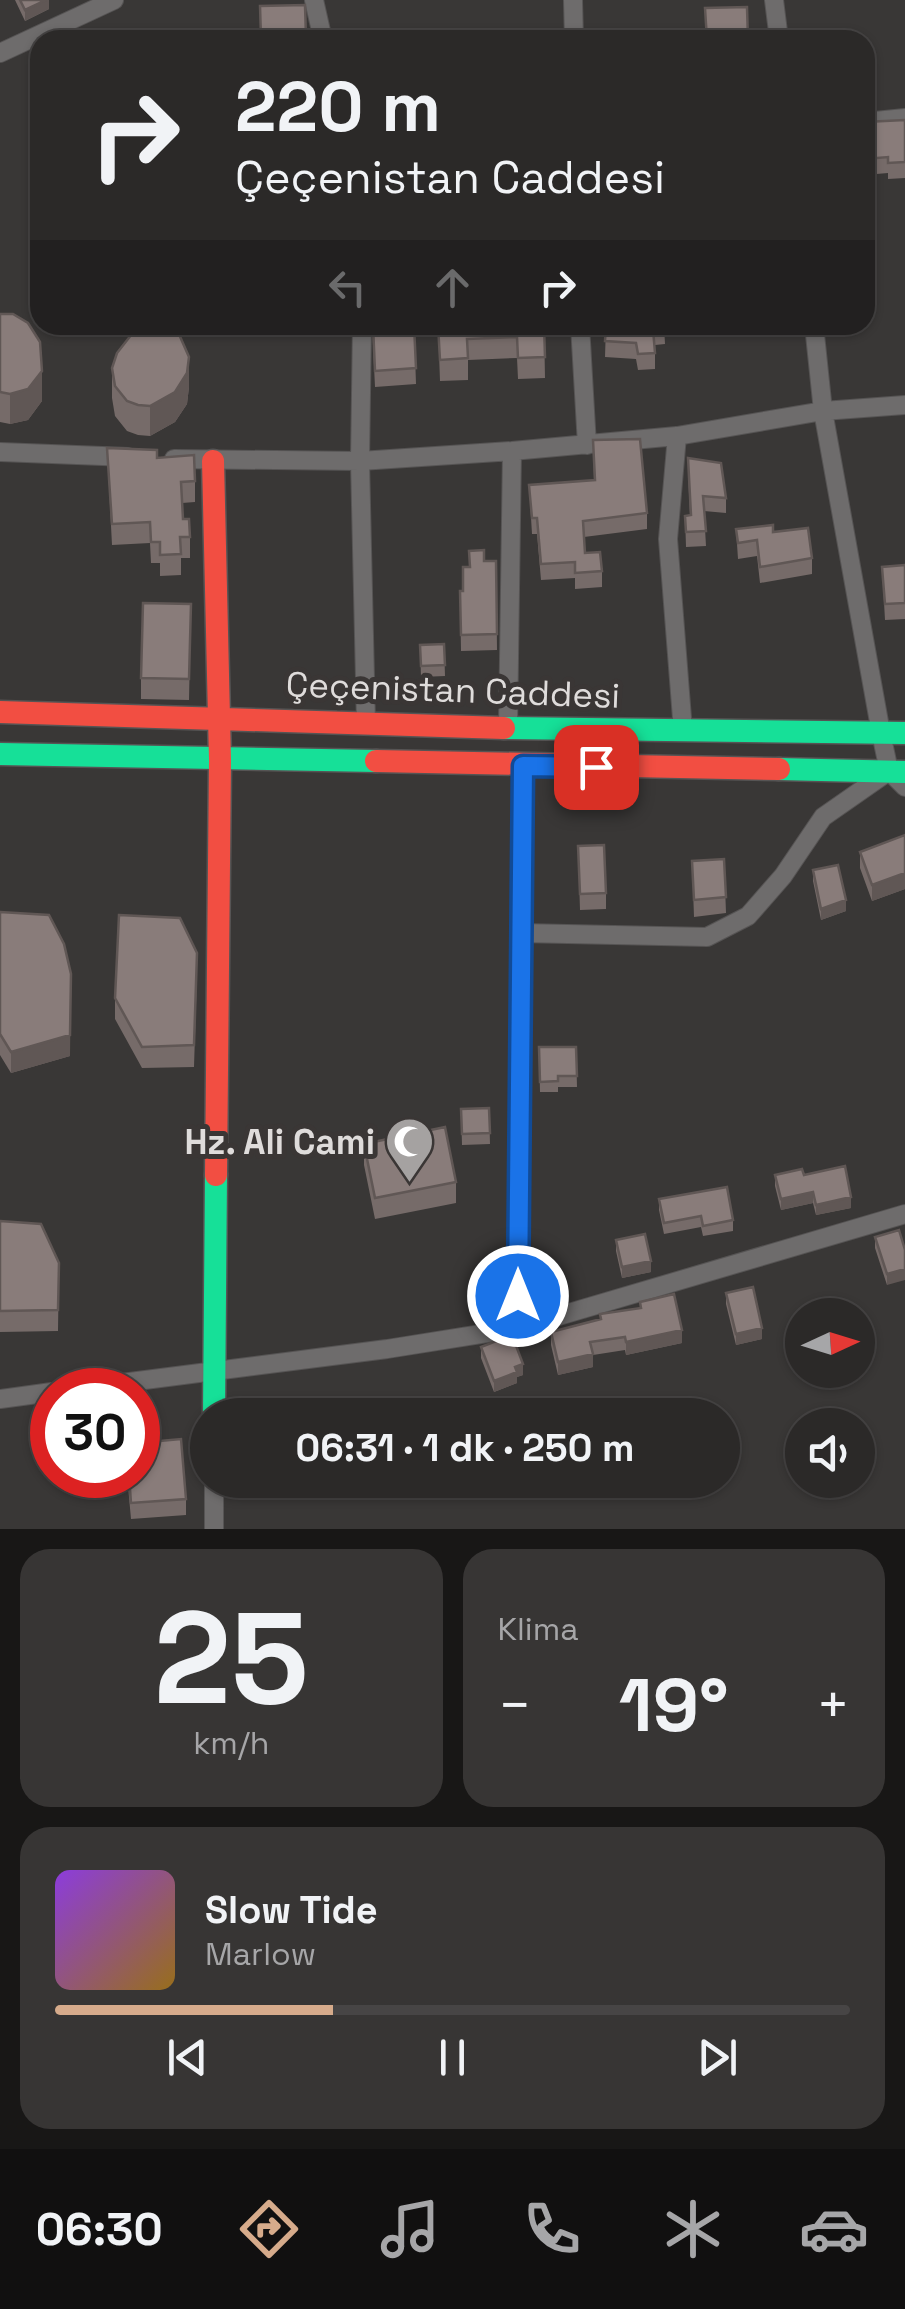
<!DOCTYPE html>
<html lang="tr">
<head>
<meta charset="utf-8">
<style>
  :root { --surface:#2b2928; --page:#373534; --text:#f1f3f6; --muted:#a6a6a8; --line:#474545; --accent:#d6ab8b }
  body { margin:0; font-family:"Space Grotesk",sans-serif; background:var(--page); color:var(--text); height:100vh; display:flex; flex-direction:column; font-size:38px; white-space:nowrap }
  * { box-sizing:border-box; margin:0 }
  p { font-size:32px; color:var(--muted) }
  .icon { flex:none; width:55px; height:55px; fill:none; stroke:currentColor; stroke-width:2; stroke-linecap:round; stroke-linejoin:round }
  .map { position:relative; height:1529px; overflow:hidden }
  .side { display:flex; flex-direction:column; gap:20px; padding:20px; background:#181716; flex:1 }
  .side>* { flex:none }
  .guide { position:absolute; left:30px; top:30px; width:845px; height:305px; border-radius:30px; box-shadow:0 2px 8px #0004,0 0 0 2px var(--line); background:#2b2928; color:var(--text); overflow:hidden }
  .needle { width:65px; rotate:86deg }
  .tools { position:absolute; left:785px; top:1298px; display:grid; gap:20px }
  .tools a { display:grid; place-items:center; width:90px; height:90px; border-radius:50%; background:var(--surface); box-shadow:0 2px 8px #0004,0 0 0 2px var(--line); font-size:50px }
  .speed { position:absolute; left:30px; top:1368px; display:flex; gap:20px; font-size:50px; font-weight:700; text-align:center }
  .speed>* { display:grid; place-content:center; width:130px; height:130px; border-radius:50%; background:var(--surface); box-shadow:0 2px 8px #0004,0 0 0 2px var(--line); line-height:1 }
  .speed .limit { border:15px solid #d22; background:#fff; color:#111 }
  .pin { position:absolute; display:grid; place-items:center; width:85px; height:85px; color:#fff; margin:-42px; border-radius:20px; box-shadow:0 5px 15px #0006 }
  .me { position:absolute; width:110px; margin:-55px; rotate:0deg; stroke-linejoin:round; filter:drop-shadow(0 0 8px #0008) }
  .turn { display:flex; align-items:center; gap:35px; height:210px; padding:0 40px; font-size:45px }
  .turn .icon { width:130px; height:130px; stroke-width:2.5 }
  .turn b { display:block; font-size:70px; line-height:85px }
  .lanes { display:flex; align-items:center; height:95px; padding:0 40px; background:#0003; justify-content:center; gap:50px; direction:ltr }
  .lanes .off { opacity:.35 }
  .big { font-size:75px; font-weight:600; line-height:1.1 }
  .side .card { flex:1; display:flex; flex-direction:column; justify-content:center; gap:15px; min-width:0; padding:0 35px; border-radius:30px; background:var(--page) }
  .side .dial { align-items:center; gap:0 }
  .dial b { font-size:130px; line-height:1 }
  .song { display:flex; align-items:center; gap:30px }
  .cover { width:120px; height:120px; border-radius:15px; background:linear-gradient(135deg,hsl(270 70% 55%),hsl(40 70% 35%)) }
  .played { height:10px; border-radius:5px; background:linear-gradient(90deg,var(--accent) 35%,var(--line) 35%) }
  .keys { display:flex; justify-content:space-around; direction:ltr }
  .heat { display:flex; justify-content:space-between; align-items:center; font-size:55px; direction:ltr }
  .side .tiles { flex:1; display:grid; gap:20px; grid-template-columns:1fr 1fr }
  .card:last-child { grid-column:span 2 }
  .trip { position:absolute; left:190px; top:1398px; width:550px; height:100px; border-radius:50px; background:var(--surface); box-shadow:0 2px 8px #0004,0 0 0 2px var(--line); font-weight:600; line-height:100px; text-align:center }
  .dock { display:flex; height:160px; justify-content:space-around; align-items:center; background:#111010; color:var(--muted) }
  .dock .icon { width:70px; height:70px }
  .dock .on { color:var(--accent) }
  .dock b { font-size:45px; color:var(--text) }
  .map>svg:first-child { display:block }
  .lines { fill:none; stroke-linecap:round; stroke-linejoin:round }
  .street-casing { stroke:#565454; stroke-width:20 }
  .fast-casing { stroke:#565454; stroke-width:25 }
  .jam-casing { stroke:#565454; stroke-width:25 }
  .street { stroke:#6e6c6c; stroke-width:18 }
  .fast { stroke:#16e098; stroke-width:22 }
  .jam { stroke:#f24e42; stroke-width:22 }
  .wall { fill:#766b69 }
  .shaded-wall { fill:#605755 }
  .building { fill:#897c7a; stroke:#605755; stroke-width:2.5 }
  .route-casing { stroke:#114b97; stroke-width:25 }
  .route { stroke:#1a73e8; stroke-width:18 }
  .labels { text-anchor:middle; stroke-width:10; stroke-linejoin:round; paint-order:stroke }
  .street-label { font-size:35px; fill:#dfdcdb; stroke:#3a3635 }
  .poi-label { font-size:35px; font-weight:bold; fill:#dfdcdb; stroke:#3a3635; text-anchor:end }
</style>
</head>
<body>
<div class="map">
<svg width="905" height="1529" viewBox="0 0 905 1529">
  <rect width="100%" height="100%" fill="#393736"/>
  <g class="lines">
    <defs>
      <path id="street" d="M 314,0 L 323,40
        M 573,0 L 574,40
        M 774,0 L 779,40
        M 0,53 L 114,0
        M 865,122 L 905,118
        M 362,325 L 360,461 L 366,723
        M 580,325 L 587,445
        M 814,325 L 823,411 L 881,733 L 889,771 L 905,787
        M 677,436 L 668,539 L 683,731
        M 0,452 L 128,457
        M 174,459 L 360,461 L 512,451 L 677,436 L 823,411 L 905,405
        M 508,728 L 512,451
        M 521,933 L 707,937 L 748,916 L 783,876 L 823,817 L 889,771
        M 518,1328 L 523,766
        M 67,1390 L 387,1349 L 518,1328 L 905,1214
        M 0,1399 L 52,1392
        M 214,1529 L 214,1480"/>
      <path id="fast" d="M 504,728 L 905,733
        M 0,754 L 376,761
        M 779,769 L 905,772
        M 214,1415 L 216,1175"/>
      <path id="jam" d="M 213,461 L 220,760 L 216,1175
        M 0,712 L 504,728
        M 376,761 L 779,769"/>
    </defs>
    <use href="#street" class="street-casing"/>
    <use href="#fast" class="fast-casing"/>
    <use href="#jam" class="jam-casing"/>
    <use href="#street" class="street"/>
    <use href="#fast" class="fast"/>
    <use href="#jam" class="jam"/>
  </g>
  <path class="wall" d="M 15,0 L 49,0 L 49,9 L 25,21 Z
    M 305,5 L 306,40 L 261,40 L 260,6 Z
    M 905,120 L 905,178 L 888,179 L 888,173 L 865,175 L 865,122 Z
    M 0,314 L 42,401 L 28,420 L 10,424 L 0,422 Z
    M 372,325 L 414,325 L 416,384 L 375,387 Z
    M 438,325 L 544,325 L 545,378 L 518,379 L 517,358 L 468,360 L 468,380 L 440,381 Z
    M 606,325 L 664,325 L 665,344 L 655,345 L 655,369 L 638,370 L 636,359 L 605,357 Z
    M 112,368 L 189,387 L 187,404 L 175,422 L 150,436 L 138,435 L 127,431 L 115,416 L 112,398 Z
    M 593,440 L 647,513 L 647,529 L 584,537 L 585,553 L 602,571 L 602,587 L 575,589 L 575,578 L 541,580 L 537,534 L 532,534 L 529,485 L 594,480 Z
    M 107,448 L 157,458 L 195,481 L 195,502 L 182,503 L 183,519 L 190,537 L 190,558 L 181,558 L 181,575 L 160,576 L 160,563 L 151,563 L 150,543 L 112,545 Z
    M 688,473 L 726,498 L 726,513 L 704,511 L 706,546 L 686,547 L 685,516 L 690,515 Z
    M 736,529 L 773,532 L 812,558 L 812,574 L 760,583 L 757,556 L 738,559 Z
    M 484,561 L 496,561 L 497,650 L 461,651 L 460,591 L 463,591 L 470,567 Z
    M 905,565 L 905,619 L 885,620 L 882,567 Z
    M 191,604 L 189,700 L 141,699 L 141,678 Z
    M 444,644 L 445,676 L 421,677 L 420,645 Z
    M 905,835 L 905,889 L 872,901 L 860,868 L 860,852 Z
    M 578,846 L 606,893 L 606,909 L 580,910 Z
    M 724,859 L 726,913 L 694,917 L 692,861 Z
    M 813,870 L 846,911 L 821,920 L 813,881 Z
    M 0,912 L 70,1056 L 11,1073 L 0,1055 Z
    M 197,974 L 194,1067 L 142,1068 L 115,1019 L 115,998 Z
    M 539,1047 L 576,1047 L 577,1087 L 558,1087 L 558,1092 L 540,1092 Z
    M 489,1108 L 490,1144 L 462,1145 L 461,1109 Z
    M 364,1144 L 456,1182 L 456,1203 L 375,1219 L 364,1165 Z
    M 775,1175 L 804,1175 L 851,1208 L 816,1215 L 813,1203 L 781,1210 L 775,1186 Z
    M 659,1199 L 733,1220 L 733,1231 L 703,1236 L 701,1227 L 664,1234 L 659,1210 Z
    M 0,1221 L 59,1263 L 58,1331 L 0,1332 Z
    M 875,1237 L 905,1250 L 887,1285 L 875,1248 Z
    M 616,1240 L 651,1272 L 622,1278 L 616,1251 Z
    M 726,1293 L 762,1339 L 736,1345 L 726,1304 Z
    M 640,1302 L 682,1343 L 626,1355 L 625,1350 L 593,1355 L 593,1367 L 558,1375 L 551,1345 L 551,1332 L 640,1308 Z
    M 481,1347 L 523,1375 L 517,1377 L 517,1383 L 494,1392 L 481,1358 Z
    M 127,1475 L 138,1475 L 186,1499 L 186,1515 L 131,1519 Z"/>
  <path class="shaded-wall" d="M 46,0 L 49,0 L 49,9 L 25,21 L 25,10 Z
    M 189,357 L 189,387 L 187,404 L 175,422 L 150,436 L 150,406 Z
    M 42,371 L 42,401 L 28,420 L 10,424 L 10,394 Z
    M 905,873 L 905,889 L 872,901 L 872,885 Z
    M 846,900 L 846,911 L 821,920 L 821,909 Z
    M 71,974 L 70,1056 L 11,1073 L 11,1052 Z
    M 813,1192 L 813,1203 L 781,1210 L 781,1199 Z
    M 851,1197 L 851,1208 L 816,1215 L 816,1205 Z
    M 651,1261 L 651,1272 L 622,1278 L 622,1267 Z
    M 905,1269 L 905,1280 L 887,1285 L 887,1274 Z
    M 762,1328 L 762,1339 L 736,1345 L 736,1334 Z
    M 682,1330 L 682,1343 L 626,1355 L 626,1342 Z
    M 593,1354 L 593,1367 L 558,1375 L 558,1362 Z
    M 523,1364 L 523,1375 L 517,1377 L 517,1383 L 494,1392 L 494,1381 L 515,1367 Z"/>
  <path class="building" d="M 20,0 L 46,0 L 25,10 Z
    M 305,5 L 306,37 L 261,38 L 260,6 Z
    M 747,7 L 748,40 L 707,40 L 705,8 Z
    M 905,120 L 905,162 L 888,163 L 888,157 L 865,159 L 865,122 Z
    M 0,314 L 13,314 L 28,323 L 40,342 L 42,371 L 28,389 L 10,394 L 0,392 Z
    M 150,325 L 165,325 L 178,332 L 189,357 L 187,373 L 175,392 L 150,406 L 138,405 L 127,401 L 115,386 L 112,368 L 117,353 L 135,330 Z
    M 373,325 L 414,325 L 416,368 L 375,371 Z
    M 438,325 L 544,325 L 545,357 L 518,358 L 517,337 L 467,339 L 468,358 L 440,360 Z
    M 606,325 L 664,325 L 665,328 L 653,329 L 655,353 L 638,354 L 636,343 L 605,341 Z
    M 640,439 L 647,513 L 583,521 L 585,553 L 600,552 L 602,571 L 575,573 L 575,562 L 541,564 L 537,518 L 532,518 L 529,485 L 595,480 L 593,440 Z
    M 107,448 L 157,450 L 157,458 L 194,455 L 195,481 L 181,482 L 183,519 L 189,519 L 190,537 L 180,537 L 181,554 L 160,555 L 160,542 L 151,542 L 150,522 L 112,524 Z
    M 688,458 L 721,463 L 726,498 L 703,496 L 706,531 L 686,532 L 685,516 L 691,515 Z
    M 773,525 L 773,532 L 808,528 L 812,558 L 760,567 L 757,540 L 738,543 L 736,529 Z
    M 484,550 L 484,561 L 496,561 L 497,634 L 461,635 L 460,591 L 463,591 L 463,567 L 470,567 L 469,551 Z
    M 905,565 L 905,603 L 885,604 L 882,567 Z
    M 143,603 L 191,604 L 189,679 L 141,678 Z
    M 444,644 L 445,665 L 421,666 L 420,645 Z
    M 905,835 L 905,873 L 872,885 L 860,852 Z
    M 604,845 L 606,893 L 580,894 L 578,846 Z
    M 724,859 L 726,897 L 694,900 L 692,861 Z
    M 838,865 L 846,900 L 821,909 L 813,870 Z
    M 0,912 L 49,915 L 64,944 L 71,974 L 70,1035 L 11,1052 L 0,1034 Z
    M 119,915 L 180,918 L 197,953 L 194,1045 L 142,1047 L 115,998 Z
    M 539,1047 L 576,1047 L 577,1076 L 558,1076 L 558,1081 L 540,1082 Z
    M 489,1108 L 490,1133 L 462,1134 L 461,1109 Z
    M 445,1127 L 456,1182 L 375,1198 L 364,1144 Z
    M 845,1166 L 851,1197 L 816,1205 L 813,1192 L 781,1199 L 775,1175 L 802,1169 L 804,1175 Z
    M 727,1187 L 733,1220 L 703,1226 L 701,1216 L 664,1223 L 659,1199 Z
    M 0,1221 L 41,1224 L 59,1263 L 58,1310 L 0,1311 Z
    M 899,1230 L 905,1250 L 905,1269 L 887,1274 L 875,1237 Z
    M 645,1234 L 651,1261 L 622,1267 L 616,1240 Z
    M 753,1287 L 762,1328 L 736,1334 L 726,1293 Z
    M 674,1294 L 682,1330 L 626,1342 L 625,1337 L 590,1342 L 593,1354 L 558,1362 L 551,1332 L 601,1319 L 600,1314 L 641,1308 L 640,1302 Z
    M 512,1335 L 523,1364 L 515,1367 L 517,1372 L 494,1381 L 481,1347 Z
    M 181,1439 L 186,1499 L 131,1503 L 129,1475 L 138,1475 L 138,1443 Z"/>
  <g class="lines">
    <defs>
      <path id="route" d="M 518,1296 L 523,766 L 596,767"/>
    </defs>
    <use href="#route" class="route-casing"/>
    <use href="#route" class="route"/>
  </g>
  <defs>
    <symbol id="mosque-pin" viewBox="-11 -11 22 30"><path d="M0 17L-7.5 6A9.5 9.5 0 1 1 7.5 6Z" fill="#a5a2a1" stroke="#3a3635"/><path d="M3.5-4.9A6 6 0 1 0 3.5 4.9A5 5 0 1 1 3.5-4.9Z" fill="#fff"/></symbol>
  </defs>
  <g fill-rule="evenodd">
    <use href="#mosque-pin" x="382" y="1114" width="55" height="75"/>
  </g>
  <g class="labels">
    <g class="street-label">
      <text transform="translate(453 690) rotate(2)" y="12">Çeçenistan Caddesi</text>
    </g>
    <g class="poi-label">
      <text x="375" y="1154">Hz. Ali Cami</text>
    </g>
  </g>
</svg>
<div class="tools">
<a><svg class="needle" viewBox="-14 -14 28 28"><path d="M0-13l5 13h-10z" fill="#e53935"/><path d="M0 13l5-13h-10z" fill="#a6a6a8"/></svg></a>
<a><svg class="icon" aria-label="sound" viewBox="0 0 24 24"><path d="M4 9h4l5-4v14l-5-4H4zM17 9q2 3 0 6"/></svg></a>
</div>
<div class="speed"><div class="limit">30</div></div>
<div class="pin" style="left:596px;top:767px;background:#d93025"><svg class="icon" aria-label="arrive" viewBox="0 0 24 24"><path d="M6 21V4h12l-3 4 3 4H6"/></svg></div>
<svg class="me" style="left:518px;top:1296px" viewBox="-20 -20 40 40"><circle r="17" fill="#1a73e8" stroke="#fff" stroke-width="3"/><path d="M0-11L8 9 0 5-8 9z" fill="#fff"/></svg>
<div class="trip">06:31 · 1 dk · 250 m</div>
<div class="guide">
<div class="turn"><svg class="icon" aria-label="right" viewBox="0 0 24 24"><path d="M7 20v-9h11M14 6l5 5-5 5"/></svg><div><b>220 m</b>Çeçenistan Caddesi</div></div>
<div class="lanes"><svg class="icon off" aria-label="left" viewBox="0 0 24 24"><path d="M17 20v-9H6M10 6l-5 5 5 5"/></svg><svg class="icon off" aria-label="ahead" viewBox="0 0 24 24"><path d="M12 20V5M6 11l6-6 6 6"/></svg><svg class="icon" aria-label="right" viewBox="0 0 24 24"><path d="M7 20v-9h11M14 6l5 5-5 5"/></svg></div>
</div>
</div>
<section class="side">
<div class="tiles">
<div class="card dial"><b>25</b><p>km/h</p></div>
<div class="card"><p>Klima</p>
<div class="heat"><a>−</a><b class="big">19°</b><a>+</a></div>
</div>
<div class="card">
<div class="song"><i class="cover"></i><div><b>Slow Tide</b><p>Marlow</p></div></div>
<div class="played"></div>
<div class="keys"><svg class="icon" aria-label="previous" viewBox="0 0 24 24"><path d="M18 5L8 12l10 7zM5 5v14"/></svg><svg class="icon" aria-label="pause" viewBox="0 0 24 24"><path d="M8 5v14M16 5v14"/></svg><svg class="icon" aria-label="next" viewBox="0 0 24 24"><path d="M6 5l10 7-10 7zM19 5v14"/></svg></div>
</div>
</div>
</section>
<nav class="dock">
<b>06:30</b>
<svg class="icon on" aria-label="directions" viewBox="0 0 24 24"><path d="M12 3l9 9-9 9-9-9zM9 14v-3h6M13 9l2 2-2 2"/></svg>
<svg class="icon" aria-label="music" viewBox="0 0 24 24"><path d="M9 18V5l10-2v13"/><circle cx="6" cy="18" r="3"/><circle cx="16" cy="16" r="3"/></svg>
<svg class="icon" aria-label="phone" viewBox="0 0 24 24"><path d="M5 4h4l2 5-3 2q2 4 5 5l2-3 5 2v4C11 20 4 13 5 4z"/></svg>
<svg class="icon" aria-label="climate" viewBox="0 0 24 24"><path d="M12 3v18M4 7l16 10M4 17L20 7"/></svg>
<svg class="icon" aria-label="car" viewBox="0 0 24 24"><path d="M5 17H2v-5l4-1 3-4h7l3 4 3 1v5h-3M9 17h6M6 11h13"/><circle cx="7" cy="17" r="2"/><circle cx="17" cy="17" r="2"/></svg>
</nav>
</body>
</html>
